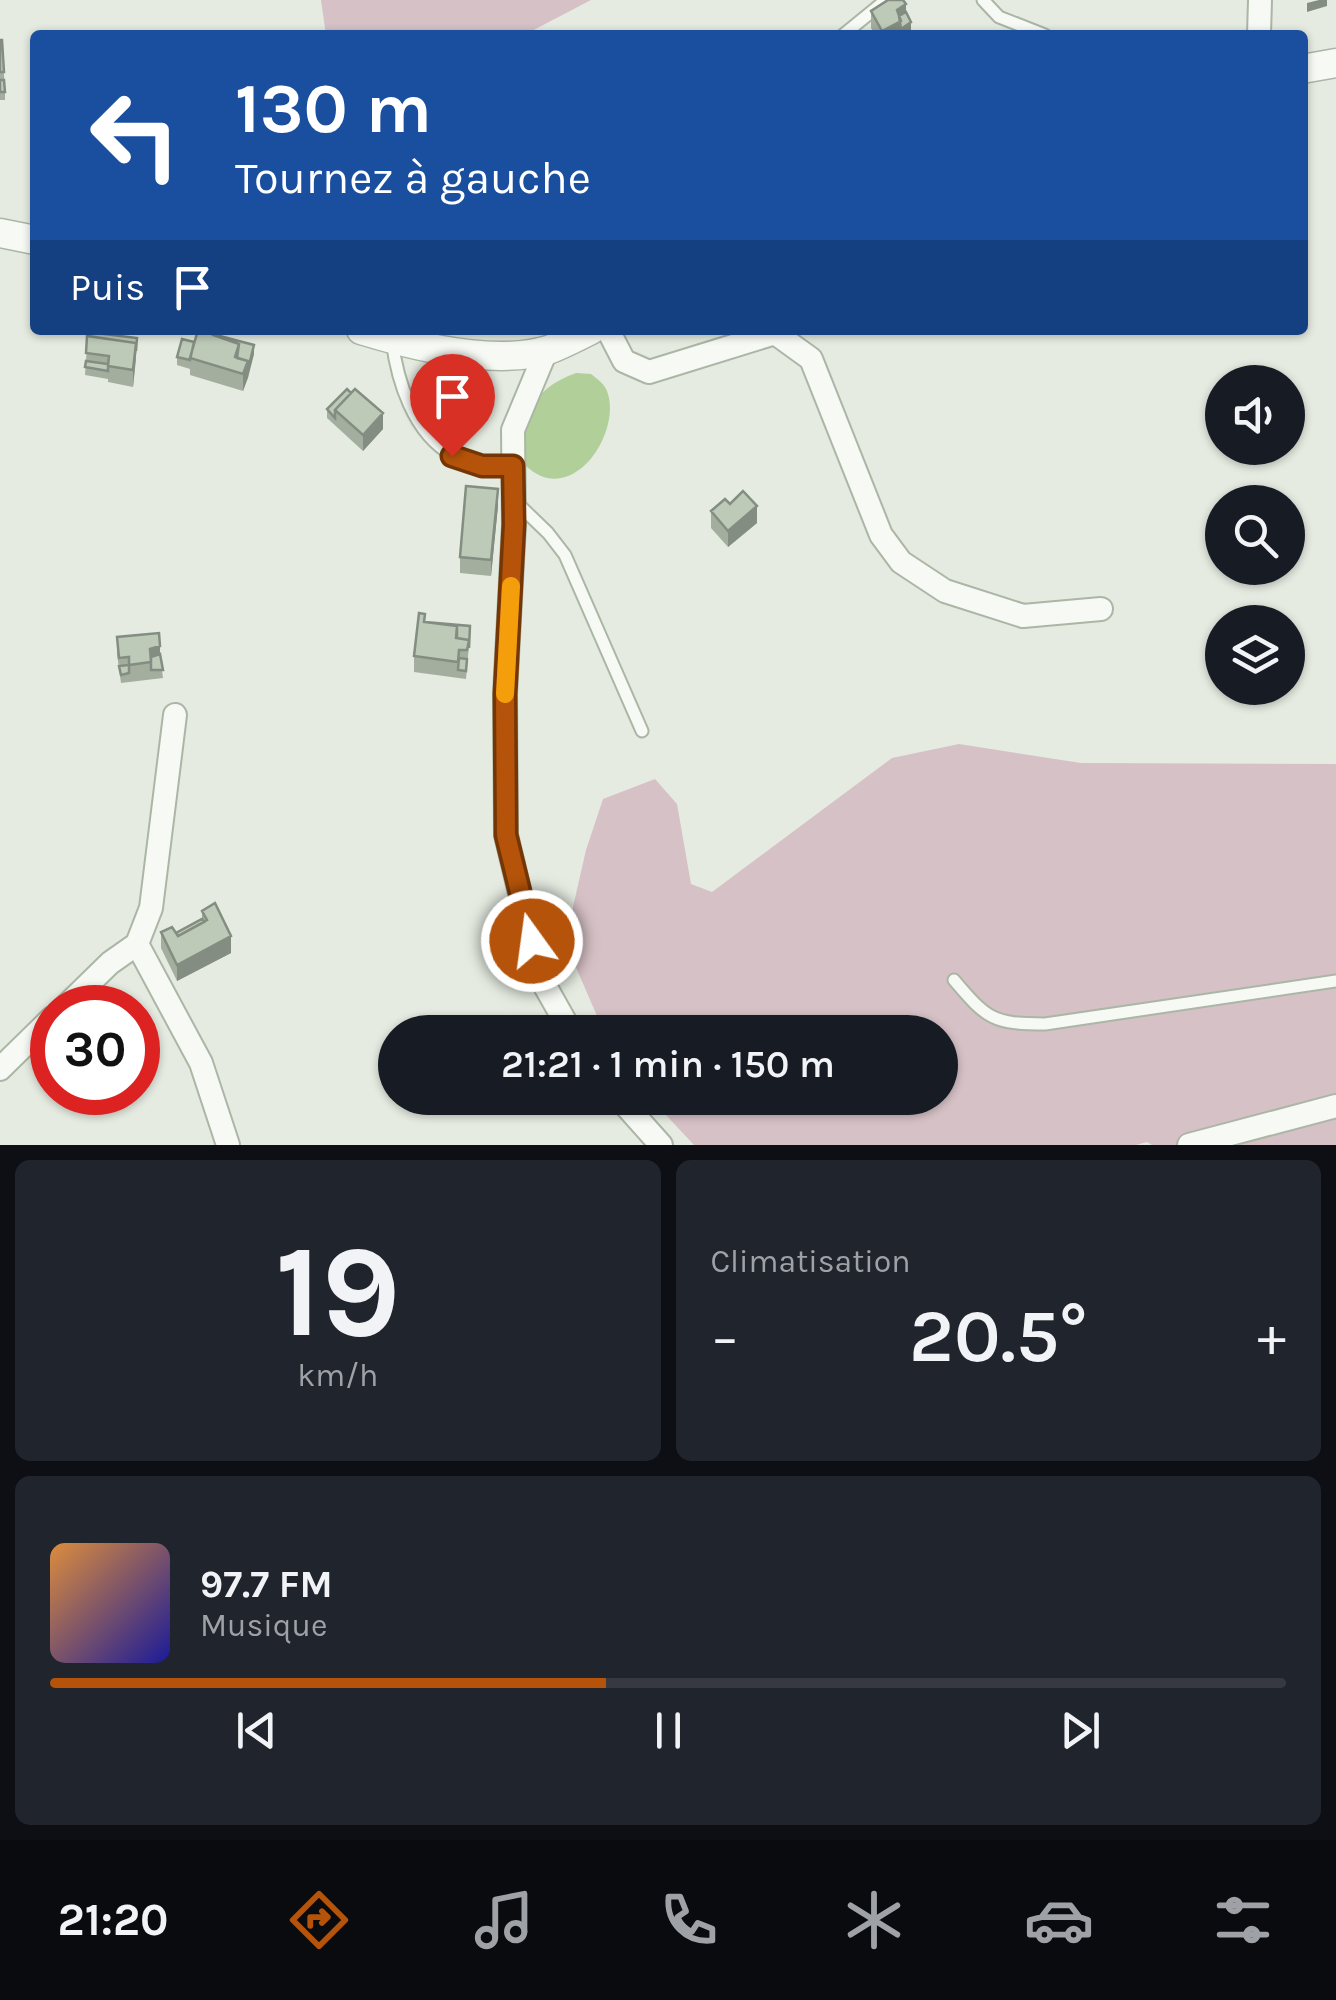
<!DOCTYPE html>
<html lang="fr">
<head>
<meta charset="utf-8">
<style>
  :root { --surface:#171b24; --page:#20242c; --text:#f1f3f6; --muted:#9ea1a6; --line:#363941; --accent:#b45309 }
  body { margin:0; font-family:Karla,sans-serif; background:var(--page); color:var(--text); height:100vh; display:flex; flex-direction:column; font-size:38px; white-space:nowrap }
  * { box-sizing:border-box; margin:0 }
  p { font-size:32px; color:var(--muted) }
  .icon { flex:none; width:55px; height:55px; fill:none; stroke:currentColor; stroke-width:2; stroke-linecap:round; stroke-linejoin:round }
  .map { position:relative; height:1145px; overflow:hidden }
  .details { display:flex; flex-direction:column; gap:15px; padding:15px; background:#0d0f14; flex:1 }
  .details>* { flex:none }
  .hud { position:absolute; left:30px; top:30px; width:1278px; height:305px; border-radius:10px; box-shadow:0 2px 8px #0004; background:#1a4fa0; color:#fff; overflow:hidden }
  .buttons { position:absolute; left:1205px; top:365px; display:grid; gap:20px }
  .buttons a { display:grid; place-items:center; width:100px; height:100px; border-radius:50%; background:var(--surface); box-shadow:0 2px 8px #0004; font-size:50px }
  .speed { position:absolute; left:30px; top:985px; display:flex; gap:20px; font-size:50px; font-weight:700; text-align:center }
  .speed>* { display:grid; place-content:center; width:130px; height:130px; border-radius:50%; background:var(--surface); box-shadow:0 2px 8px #0004; line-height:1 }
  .speed .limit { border:15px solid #d22; background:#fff; color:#111 }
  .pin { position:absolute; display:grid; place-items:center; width:85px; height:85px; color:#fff; margin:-102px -42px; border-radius:50% 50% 50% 0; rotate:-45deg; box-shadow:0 0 10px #0007 }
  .pin .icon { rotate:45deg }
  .me { position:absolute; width:110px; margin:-55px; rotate:346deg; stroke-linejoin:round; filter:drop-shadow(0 0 8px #0008) }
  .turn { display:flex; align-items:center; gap:35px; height:210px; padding:0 40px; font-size:45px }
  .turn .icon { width:130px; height:130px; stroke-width:2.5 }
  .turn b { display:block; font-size:70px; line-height:85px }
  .then { display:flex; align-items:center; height:95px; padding:0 40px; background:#0003; gap:20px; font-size:38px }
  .big { font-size:75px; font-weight:600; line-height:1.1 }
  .details .widget { flex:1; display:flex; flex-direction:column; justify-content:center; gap:15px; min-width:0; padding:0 35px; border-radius:15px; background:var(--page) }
  .details .dial { align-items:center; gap:0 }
  .dial b { font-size:130px; line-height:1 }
  .song { display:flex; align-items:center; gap:30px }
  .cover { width:120px; height:120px; border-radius:15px; background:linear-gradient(135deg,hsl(30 70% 55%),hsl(240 70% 35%)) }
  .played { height:10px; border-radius:5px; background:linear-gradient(90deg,var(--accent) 45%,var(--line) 45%) }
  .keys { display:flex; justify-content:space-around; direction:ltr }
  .heat { display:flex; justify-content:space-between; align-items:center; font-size:55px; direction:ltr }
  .details .tiles { flex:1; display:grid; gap:15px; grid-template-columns:1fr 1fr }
  .widget:last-child { grid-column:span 2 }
  .trip { position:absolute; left:378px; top:1015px; width:580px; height:100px; border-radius:50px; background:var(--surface); box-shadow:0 2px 8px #0004; font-weight:600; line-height:100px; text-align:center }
  .dock { display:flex; height:160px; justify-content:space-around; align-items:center; background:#090b0e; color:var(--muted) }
  .dock .icon { width:70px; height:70px }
  .dock .active { color:var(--accent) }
  .dock b { font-size:45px; color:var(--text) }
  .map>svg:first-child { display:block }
  .green { fill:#d6c1c6 }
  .water { fill:#b1cf98 }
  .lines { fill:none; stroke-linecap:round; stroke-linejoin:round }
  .service-casing { stroke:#abb6a5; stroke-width:15 }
  .minor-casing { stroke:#abb6a5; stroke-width:26 }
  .tertiary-casing { stroke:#abb6a5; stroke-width:31 }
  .service { stroke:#f6f9f4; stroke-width:11 }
  .minor { stroke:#f6f9f4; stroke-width:22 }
  .tertiary { stroke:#f6f9f4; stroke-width:28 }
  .wall { fill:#a3ae9e }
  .shaded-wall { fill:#848d81 }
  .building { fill:#bdcab8; stroke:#848d81; stroke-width:2.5 }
  .route-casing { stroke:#753606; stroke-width:25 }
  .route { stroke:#b45309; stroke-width:18 }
  .slow { stroke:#f59e0b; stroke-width:18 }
</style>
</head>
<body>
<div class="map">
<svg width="1336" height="1145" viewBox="0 0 1336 1145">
  <rect width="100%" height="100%" fill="#e5ebe1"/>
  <path class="green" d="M 321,0 L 591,0 L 524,35 L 326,35 Z
    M 959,744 L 1081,763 L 1336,764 L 1336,1145 L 1152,1145 L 1147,1142 L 1136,1145 L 694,1145 L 650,1098 L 940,1098 L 940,1032 L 604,1032 L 565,942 L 586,850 L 603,799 L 655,779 L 677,804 L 691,884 L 712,892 L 892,758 Z"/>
  <path class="water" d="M 576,373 L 591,374 C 597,379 604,383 607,391 C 623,433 571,510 525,465 C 522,418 529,390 576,373 Z"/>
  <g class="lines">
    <defs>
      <path id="service" d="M 983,0 L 999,17 L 1045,35
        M 843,35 L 886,0
        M 392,340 C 397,380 413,433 452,455 C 470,466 493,466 513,466
        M 517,503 L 548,533 L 565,555 L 642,731
        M 954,980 C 987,1019 993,1024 1045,1024 L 1336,981"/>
      <path id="minor" d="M 1259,35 L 1260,0
        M 608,330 L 624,361 L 649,372 L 775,333 L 811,359 L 881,535 L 901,562 L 945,591 L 1023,616 L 1101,609
        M 546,351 L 513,430 L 514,524 L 505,694 L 506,835 L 540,977 L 571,1032
        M 137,944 L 201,1063 L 228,1145
        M 64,1008 L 110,963 L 137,944 L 151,908 L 175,715
        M 0,1069 L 52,1018
        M 619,1098 L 661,1145
        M 1189,1145 L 1336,1106"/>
      <path id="tertiary" d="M 1302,69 L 1336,63
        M 0,233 L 35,240
        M 361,330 C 413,346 494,366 548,350 C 562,345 577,337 591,330"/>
    </defs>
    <use href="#service" class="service-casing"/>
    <use href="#minor" class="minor-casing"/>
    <use href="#tertiary" class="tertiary-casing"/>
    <use href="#service" class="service"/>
    <use href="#minor" class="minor"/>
    <use href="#tertiary" class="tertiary"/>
  </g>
  <path class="wall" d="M 871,11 L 906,12 L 911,31 L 904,35 L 875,35 L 871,28 Z
    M 0,40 L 2,40 L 5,92 L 5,100 L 0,100 Z
    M 216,330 L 216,335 L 254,354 L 243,391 L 190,375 L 190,369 L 177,365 L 177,357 L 194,342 Z
    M 88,332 L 136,359 L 133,387 L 108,382 L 108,379 L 85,375 Z
    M 347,389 L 383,429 L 363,451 L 327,418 L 327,409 Z
    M 729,503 L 757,523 L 728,547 L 711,528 L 711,511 Z
    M 498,506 L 491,576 L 460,573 L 460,557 Z
    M 425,622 L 470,634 L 466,679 L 414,672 L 414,656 Z
    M 117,637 L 160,654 L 163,678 L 121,683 L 117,654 Z
    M 202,911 L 231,953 L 177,981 L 161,948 L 161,932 L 176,933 L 202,919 Z"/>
  <path class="shaded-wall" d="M 1319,0 L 1327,0 L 1327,6 L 1307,12 L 1307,3 Z
    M 906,4 L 906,21 L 901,24 L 901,35 L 882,35 L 882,31 L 897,10 Z
    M 911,22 L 911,31 L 904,35 L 901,35 L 901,29 Z
    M 137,338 L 137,346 L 133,387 L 133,370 Z
    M 254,345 L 254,354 L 248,378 L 248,369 Z
    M 248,361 L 248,378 L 243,391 L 243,374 Z
    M 383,413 L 383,429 L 363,451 L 363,435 Z
    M 498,489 L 498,506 L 491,576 L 491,560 Z
    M 757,506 L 757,523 L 728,547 L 728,531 Z
    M 160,646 L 160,663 L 151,665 L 150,649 Z
    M 231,936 L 231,953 L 177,981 L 177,965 Z"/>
  <path class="building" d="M 888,0 L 903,0 L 906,4 L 897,10 L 901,21 L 882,31 L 871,11 Z
    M 906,12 L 911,22 L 901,29 L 899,16 Z
    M 0,40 L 2,40 L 4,72 L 0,72 Z
    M 0,80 L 4,80 L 5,92 L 0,92 Z
    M 198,330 L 215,330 L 213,335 L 239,344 L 235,357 L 248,361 L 243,374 L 190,358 Z
    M 88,332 L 137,338 L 136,351 L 136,343 L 88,336 Z
    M 216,335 L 254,345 L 248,369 L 248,361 L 237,358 L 239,344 Z
    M 87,336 L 136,343 L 133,370 L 108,366 L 109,356 L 86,353 Z
    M 182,339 L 194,342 L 190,360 L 177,357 Z
    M 86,361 L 108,364 L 108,371 L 85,367 Z
    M 347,389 L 351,393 L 335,410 L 335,418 L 327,409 Z
    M 355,389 L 383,413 L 363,435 L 335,410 Z
    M 466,486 L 498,489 L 491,560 L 460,557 Z
    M 743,491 L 757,506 L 728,531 L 711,511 L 725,499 L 730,504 Z
    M 419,613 L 425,614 L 424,622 L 457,626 L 456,638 L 469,640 L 467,650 L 459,650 L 458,662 L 414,656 Z
    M 425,622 L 470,626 L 469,648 L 469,640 L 457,638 L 457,626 Z
    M 159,633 L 160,646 L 150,649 L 151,662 L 129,665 L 129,657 L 119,658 L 117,637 Z
    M 160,654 L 163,670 L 151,670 L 151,657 Z
    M 459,658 L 467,659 L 466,671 L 458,670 Z
    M 129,665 L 129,673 L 121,675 L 119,666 Z
    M 215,903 L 231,936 L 177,965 L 161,932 L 172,927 L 178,936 L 207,920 L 202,911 Z
    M 202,919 L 204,922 L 178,936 L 176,933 Z"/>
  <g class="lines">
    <defs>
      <path id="route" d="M 452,456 L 482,466 L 513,466 L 514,524 L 505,694 L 506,835 L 532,941"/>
    </defs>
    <use href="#route" class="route-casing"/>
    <use href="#route" class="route"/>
    <path class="slow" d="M 505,694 L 511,586"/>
  </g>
</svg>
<div class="buttons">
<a><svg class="icon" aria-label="sound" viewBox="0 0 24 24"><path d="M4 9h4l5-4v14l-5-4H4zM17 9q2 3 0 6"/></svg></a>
<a><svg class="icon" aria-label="search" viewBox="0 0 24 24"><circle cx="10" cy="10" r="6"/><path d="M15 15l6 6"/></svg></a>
<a><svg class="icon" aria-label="layers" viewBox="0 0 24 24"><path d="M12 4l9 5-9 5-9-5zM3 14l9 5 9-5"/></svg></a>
</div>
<div class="speed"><div class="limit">30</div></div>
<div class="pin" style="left:452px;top:456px;background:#d93025"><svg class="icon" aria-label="arrive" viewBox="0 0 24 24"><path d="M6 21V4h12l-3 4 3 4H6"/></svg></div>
<svg class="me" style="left:532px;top:941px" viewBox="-20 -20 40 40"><circle r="17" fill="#b45309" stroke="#fff" stroke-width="3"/><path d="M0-11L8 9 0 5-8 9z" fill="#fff"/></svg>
<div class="trip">21:21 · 1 min · 150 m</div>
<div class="hud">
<div class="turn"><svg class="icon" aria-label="left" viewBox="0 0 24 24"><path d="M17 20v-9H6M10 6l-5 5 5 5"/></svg><div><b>130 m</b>Tournez à gauche</div></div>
<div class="then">Puis<svg class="icon" aria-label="arrive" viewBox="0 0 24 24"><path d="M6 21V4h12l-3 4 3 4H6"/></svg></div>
</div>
</div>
<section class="details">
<div class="tiles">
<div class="widget dial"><b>19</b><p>km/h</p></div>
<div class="widget"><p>Climatisation</p>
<div class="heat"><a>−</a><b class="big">20.5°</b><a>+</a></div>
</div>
<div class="widget">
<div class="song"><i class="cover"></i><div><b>97.7 FM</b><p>Musique</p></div></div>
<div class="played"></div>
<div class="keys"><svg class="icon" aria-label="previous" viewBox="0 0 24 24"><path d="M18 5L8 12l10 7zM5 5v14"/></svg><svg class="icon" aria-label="pause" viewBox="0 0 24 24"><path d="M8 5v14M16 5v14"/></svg><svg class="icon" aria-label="next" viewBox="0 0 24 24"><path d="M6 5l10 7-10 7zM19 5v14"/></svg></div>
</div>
</div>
</section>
<nav class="dock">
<b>21:20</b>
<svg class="icon active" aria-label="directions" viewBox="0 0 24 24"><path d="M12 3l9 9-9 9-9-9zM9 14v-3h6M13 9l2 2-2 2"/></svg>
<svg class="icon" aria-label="music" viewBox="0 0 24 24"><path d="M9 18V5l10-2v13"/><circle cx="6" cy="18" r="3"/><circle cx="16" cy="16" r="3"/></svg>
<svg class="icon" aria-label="phone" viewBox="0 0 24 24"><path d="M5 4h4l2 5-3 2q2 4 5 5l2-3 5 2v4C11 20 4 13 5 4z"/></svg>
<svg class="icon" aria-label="climate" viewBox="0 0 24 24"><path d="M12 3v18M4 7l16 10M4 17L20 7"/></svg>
<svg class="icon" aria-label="car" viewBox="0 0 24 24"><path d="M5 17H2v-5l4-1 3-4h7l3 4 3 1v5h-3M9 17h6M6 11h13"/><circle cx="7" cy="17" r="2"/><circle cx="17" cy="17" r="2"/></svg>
<svg class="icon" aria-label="filters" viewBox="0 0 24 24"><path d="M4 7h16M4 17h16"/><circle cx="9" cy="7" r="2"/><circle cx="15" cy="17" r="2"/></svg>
</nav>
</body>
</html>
